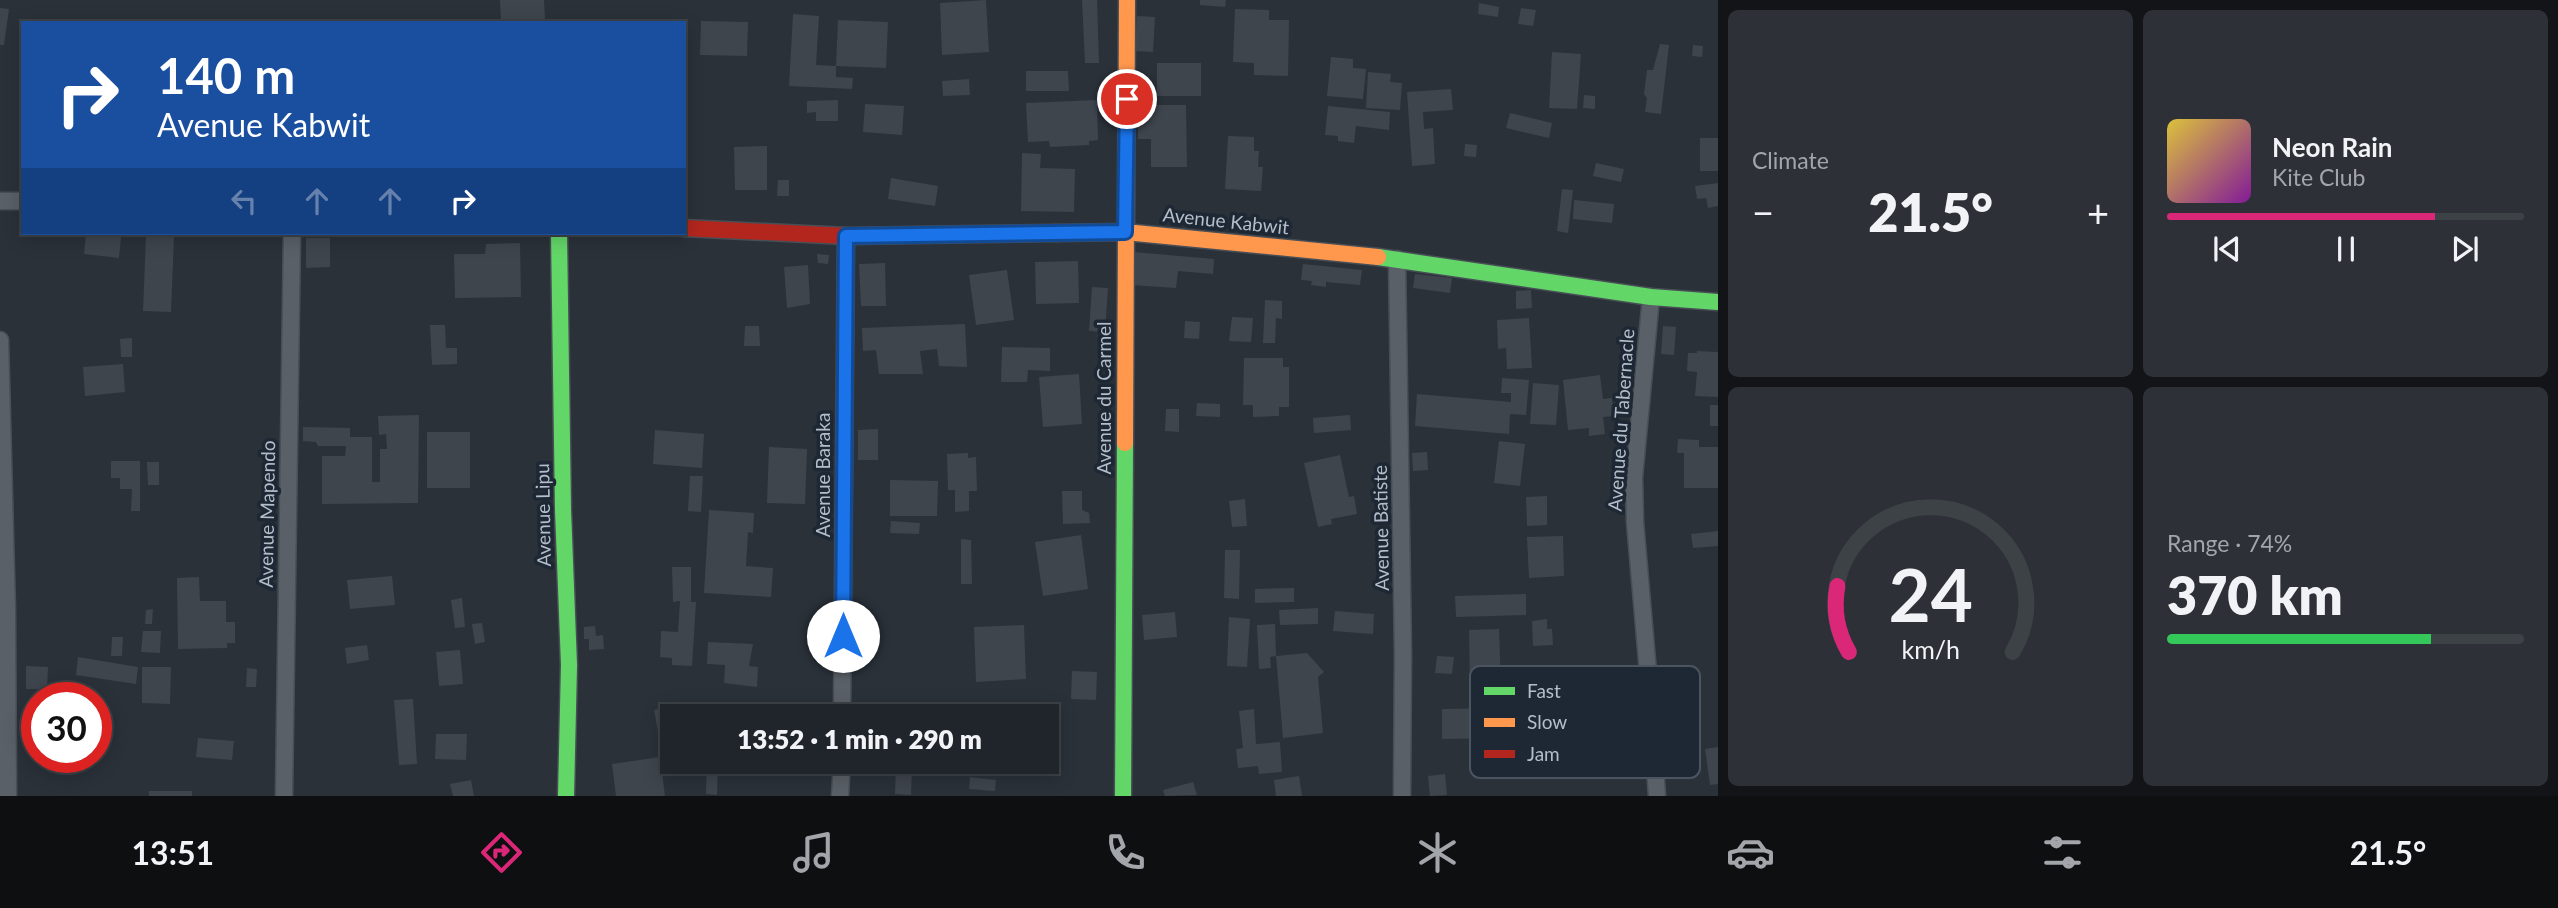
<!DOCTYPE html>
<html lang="en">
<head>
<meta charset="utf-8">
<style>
  :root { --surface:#20252b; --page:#2d3137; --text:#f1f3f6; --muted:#a2a5a9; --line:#3d4247; --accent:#db2777 }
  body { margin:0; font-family:Lato,sans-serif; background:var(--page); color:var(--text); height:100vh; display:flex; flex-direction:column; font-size:26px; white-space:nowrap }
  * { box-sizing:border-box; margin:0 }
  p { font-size:23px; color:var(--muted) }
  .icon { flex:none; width:38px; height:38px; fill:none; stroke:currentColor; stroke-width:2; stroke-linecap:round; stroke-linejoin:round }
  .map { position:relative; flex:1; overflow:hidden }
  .details { display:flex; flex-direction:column; gap:10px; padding:10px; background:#121418; width:840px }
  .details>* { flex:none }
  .banner { position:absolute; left:21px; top:21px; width:665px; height:214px; border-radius:0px; box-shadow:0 4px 18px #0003,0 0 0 2px var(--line); background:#1a4fa0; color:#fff; overflow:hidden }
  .speed { position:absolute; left:21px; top:682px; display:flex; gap:14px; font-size:35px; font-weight:700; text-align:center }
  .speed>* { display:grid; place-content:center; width:91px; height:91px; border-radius:50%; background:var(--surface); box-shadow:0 4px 18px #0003,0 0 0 2px var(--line); line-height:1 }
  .speed .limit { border:10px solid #d22; background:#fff; color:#111 }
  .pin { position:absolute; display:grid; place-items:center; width:60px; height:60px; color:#fff; margin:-30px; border:4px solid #fff; border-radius:50%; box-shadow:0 2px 7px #0007 }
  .me { position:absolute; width:77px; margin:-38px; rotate:0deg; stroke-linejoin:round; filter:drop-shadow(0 0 5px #0008) }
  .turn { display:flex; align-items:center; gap:24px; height:147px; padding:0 21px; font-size:32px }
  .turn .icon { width:91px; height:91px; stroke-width:2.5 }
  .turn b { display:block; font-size:49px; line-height:60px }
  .lanes { display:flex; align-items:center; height:66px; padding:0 21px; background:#0003; justify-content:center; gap:35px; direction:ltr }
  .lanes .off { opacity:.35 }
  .big { font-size:52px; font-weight:800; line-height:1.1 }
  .details .tile { flex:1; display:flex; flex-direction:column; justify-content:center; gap:10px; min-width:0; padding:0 24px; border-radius:10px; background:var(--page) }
  .details .dial { align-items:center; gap:0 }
  .dial svg { height:182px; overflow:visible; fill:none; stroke:var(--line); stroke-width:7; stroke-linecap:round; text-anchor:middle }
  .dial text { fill:var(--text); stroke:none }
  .song { display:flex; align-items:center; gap:21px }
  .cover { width:84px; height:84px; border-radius:10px; background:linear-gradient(135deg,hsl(50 70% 55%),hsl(290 70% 35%)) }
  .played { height:7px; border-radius:4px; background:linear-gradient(90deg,var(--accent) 75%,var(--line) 75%) }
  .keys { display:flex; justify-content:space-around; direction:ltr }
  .heat { display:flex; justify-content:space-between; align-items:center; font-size:38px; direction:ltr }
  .charge { height:10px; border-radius:5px; background:linear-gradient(90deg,#34c759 74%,var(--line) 0) }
  .details .tiles { flex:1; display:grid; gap:10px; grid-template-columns:repeat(2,1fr) }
  .trip { position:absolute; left:660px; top:704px; width:399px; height:70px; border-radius:0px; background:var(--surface); box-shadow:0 4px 18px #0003,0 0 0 2px var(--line); font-weight:800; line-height:70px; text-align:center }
  .tab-bar { display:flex; height:112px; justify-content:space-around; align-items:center; background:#0d0f11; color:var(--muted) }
  .tab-bar .icon { width:49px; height:49px }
  .tab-bar .on { color:var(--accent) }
  .tab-bar b { font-size:32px; color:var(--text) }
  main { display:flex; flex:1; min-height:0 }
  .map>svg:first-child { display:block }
  .building { fill:#3f454d }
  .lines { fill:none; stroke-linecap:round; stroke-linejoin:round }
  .street-casing { stroke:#484e56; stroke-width:19 }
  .fast-casing { stroke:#484e56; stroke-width:19 }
  .slow-casing { stroke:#484e56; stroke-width:19 }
  .jam-casing { stroke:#484e56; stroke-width:19 }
  .street { stroke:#5a6067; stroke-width:16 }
  .fast { stroke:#63d668; stroke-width:16 }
  .slow { stroke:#ff974d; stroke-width:16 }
  .jam { stroke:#b3261e; stroke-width:16 }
  .route-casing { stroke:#114b97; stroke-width:18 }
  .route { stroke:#1a73e8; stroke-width:12 }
  .labels { text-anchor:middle; stroke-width:7; stroke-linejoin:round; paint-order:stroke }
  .street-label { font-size:19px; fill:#b4beca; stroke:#1d2834 }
  .key { fill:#1d2834; stroke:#4a5561; stroke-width:2 }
  .key-label { font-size:19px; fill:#b4beca }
</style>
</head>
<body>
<main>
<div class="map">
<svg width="1718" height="796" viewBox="0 0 1718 796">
  <rect width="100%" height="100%" fill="#2a3139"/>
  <path class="building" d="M 500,0 L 544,0 L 545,19 L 501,20 Z
    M 986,0 L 989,52 L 942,55 L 940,3 Z
    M 1082,0 L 1097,0 L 1099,63 L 1085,63 Z
    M 1200,0 L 1226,0 L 1225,7 L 1200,5 Z
    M 1479,3 L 1499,7 L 1498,17 L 1478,14 Z
    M 0,8 L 9,9 L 4,45 L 0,45 Z
    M 1521,8 L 1536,10 L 1533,26 L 1518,24 Z
    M 1235,9 L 1269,10 L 1269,20 L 1289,20 L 1288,76 L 1254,75 L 1254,63 L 1233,62 Z
    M 793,14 L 819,16 L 816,65 L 836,66 L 836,77 L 853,78 L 852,89 L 789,86 Z
    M 1137,16 L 1155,17 L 1153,52 L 1135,51 Z
    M 838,20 L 888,22 L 886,68 L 836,66 Z
    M 701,21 L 748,22 L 747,56 L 700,55 Z
    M 1660,44 L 1669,45 L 1661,114 L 1645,112 L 1647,98 L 1644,94 L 1647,70 L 1653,70 Z
    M 1693,45 L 1703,46 L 1702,57 L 1692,56 Z
    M 1552,52 L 1581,54 L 1577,109 L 1549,108 Z
    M 1331,57 L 1353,59 L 1353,68 L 1366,69 L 1363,99 L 1327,96 Z
    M 1157,63 L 1201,63 L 1201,96 L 1157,96 Z
    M 1026,71 L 1068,71 L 1069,91 L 1026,91 Z
    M 1368,72 L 1391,74 L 1390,82 L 1402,83 L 1400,110 L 1366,108 Z
    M 969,79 L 970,95 L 943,96 L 942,81 Z
    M 1451,89 L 1453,110 L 1423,112 L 1424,129 L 1433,128 L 1435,164 L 1412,166 L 1407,92 Z
    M 1584,95 L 1595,96 L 1595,109 L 1583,108 Z
    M 838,100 L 838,121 L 816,121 L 816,112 L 807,113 L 807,101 Z
    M 1097,100 L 1098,140 L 1089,141 L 1089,145 L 1050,147 L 1049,141 L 1028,142 L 1026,103 Z
    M 865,104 L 904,106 L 902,135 L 863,132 Z
    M 1138,105 L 1186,105 L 1187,167 L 1151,167 L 1151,139 L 1138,139 Z
    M 1328,106 L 1390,112 L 1389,130 L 1356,126 L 1354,143 L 1338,141 L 1338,136 L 1325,135 Z
    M 1510,113 L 1552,123 L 1549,138 L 1506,128 Z
    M 1228,136 L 1254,137 L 1254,151 L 1259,151 L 1258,167 L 1263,167 L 1261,191 L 1225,189 Z
    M 1700,138 L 1718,138 L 1718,171 L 1700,171 Z
    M 1465,144 L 1477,145 L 1476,157 L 1464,156 Z
    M 767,146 L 767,190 L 735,190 L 734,147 Z
    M 1022,153 L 1041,154 L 1040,168 L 1075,169 L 1074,212 L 1021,211 Z
    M 1596,163 L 1624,169 L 1621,182 L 1593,176 Z
    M 891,178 L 938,186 L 935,206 L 888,199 Z
    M 778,180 L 789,180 L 789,196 L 777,196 Z
    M 1718,183 L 1718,206 L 1708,208 L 1706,198 L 1697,199 L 1695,186 Z
    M 1562,189 L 1573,190 L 1568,233 L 1557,231 Z
    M 1574,200 L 1614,204 L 1612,223 L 1573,219 Z
    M 86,233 L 121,237 L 119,258 L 84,254 Z
    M 146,236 L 174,237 L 171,312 L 143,311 Z
    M 306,238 L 330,238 L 330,267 L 306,268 Z
    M 520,243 L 521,297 L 455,298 L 454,254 L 485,254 L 486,244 Z
    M 1134,252 L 1214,259 L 1213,274 L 1178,271 L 1176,288 L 1131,285 Z
    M 817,254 L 829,255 L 828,264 L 818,263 Z
    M 1078,261 L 1079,303 L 1036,304 L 1035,262 Z
    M 885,263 L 886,306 L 861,306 L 859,264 Z
    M 1303,264 L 1362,270 L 1360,285 L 1326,282 L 1326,287 L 1311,285 L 1312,281 L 1301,280 Z
    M 808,265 L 810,304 L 787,308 L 784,267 Z
    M 1007,270 L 1014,320 L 976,325 L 969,275 Z
    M 1415,274 L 1452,278 L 1450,293 L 1413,288 Z
    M 1092,287 L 1108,288 L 1105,332 L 1089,331 Z
    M 1531,290 L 1532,308 L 1516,309 L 1516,291 Z
    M 1265,300 L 1282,301 L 1282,319 L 1276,318 L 1275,343 L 1263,343 Z
    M 1232,317 L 1253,318 L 1251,342 L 1229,341 Z
    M 1529,318 L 1532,368 L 1507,369 L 1506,348 L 1498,349 L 1497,320 Z
    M 1185,321 L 1200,322 L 1199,339 L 1184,338 Z
    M 965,324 L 967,367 L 939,366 L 937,349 L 920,351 L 923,374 L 879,374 L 876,350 L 863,351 L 862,328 Z
    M 430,325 L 445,325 L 446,348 L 457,348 L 457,364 L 432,365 Z
    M 745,326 L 759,326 L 760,346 L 744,346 Z
    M 1663,326 L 1676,327 L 1674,355 L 1661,354 Z
    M 132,338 L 132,357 L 121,357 L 120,339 Z
    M 1002,347 L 1050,348 L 1050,371 L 1028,370 L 1027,382 L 1001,382 Z
    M 1697,351 L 1718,352 L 1718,397 L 1695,396 L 1697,372 L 1687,371 L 1688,353 L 1697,353 Z
    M 1244,358 L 1283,358 L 1283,367 L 1289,367 L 1289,407 L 1279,407 L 1279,416 L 1253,417 L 1253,405 L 1243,405 Z
    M 123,364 L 125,392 L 85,396 L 83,367 Z
    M 1079,374 L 1082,424 L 1043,427 L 1039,377 Z
    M 1600,375 L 1603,399 L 1612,398 L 1614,416 L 1603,417 L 1605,434 L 1589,436 L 1589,428 L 1568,430 L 1563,380 Z
    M 1502,378 L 1529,380 L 1526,415 L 1510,414 L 1509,434 L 1415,426 L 1417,394 L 1511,402 L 1511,393 L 1501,393 Z
    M 1533,383 L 1559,385 L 1556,425 L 1530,424 Z
    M 1197,403 L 1220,404 L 1220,417 L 1196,416 Z
    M 1710,405 L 1718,405 L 1718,426 L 1710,426 Z
    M 1166,409 L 1179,409 L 1179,432 L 1165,431 Z
    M 419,415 L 418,503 L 322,504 L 322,456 L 345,456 L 346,446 L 318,446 L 316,442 L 303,441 L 303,427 L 350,428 L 350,437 L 372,437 L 372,482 L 380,482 L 380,449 L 387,449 L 386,434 L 379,435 L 378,416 Z
    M 1350,415 L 1351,430 L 1314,433 L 1313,418 Z
    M 878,429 L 878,460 L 858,460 L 858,430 Z
    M 655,430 L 704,434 L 702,468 L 653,464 Z
    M 427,432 L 470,432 L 470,488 L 427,488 Z
    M 1678,439 L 1699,440 L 1699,447 L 1718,447 L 1718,488 L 1684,488 L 1684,453 L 1677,453 Z
    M 1499,441 L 1525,444 L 1520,486 L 1494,483 Z
    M 769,447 L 807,449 L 805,504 L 767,503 Z
    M 1427,452 L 1428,470 L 1413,471 L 1412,453 Z
    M 968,453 L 968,458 L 976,457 L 977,491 L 969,491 L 969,511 L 955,512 L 955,490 L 948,490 L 947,454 Z
    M 1340,455 L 1349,497 L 1354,496 L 1357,514 L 1331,519 L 1332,524 L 1318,527 L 1304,463 Z
    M 111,461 L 140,461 L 140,511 L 131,511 L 132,489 L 120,489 L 120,478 L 111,478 Z
    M 147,462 L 159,462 L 159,485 L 148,485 Z
    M 690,476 L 703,476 L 701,512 L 688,511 Z
    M 890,480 L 938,481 L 937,516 L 890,516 Z
    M 1062,491 L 1082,491 L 1082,510 L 1089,513 L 1090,523 L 1063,524 Z
    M 1547,496 L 1547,525 L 1527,526 L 1526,497 Z
    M 1245,499 L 1247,526 L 1232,527 L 1229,501 Z
    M 709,510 L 754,513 L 753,533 L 748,532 L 746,566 L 773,568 L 771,597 L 704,593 Z
    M 891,521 L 920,523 L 919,534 L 890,533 Z
    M 1718,531 L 1718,546 L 1693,548 L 1691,534 Z
    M 1081,535 L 1088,589 L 1043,596 L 1035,542 Z
    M 1563,536 L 1564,576 L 1529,578 L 1527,537 Z
    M 961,539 L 971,540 L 972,584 L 961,584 Z
    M 1225,550 L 1240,550 L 1239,599 L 1224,598 Z
    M 672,567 L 691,567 L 691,602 L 696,602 L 692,666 L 672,665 L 672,658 L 660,657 L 661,631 L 678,632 L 680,601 L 673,602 Z
    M 392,576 L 395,605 L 350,609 L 347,580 Z
    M 199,577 L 200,601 L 226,601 L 226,622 L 235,622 L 235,643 L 227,643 L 227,648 L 178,649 L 177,578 Z
    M 1294,588 L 1294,602 L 1255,603 L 1255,589 Z
    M 1526,594 L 1526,615 L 1456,617 L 1455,596 Z
    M 462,598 L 465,627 L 455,628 L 451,600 Z
    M 1318,608 L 1318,624 L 1280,625 L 1279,610 Z
    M 153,609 L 152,624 L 145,624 L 146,610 Z
    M 1335,611 L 1374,614 L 1373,634 L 1333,631 Z
    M 1175,612 L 1177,637 L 1144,640 L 1142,615 Z
    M 1229,617 L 1250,619 L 1247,667 L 1227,666 Z
    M 1547,619 L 1547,629 L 1552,629 L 1553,645 L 1533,646 L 1532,621 Z
    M 482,623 L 485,642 L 475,644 L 472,624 Z
    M 1275,624 L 1276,656 L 1270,657 L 1271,668 L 1259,669 L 1257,625 Z
    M 1024,625 L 1026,679 L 976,682 L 974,627 Z
    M 595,626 L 596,636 L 603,635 L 604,649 L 589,650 L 589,639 L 584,639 L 584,627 Z
    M 1499,629 L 1501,687 L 1470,688 L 1469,630 Z
    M 143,631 L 161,631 L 160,653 L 141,652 Z
    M 112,637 L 123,637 L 122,656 L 111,656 Z
    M 708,642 L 753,644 L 749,666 L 758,667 L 757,687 L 724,683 L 725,665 L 707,664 Z
    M 367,645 L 369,660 L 347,664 L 345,648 Z
    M 460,650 L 463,684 L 439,686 L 436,652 Z
    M 1307,653 L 1324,672 L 1318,677 L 1323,733 L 1283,738 L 1276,656 Z
    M 1437,656 L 1454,657 L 1452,674 L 1435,673 Z
    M 78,657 L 138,667 L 136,684 L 76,675 Z
    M 26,666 L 48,667 L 47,689 L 26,689 Z
    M 142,667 L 171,667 L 170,704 L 142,703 Z
    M 247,668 L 257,669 L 256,687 L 246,687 Z
    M 1072,671 L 1097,672 L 1096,700 L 1071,699 Z
    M 413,699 L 417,764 L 399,765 L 394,700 Z
    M 977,702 L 1009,703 L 1008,715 L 977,713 Z
    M 96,706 L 106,706 L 104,740 L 96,739 Z
    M 669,707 L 672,750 L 662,752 L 654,710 Z
    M 1507,708 L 1506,724 L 1526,724 L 1527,769 L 1514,769 L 1514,746 L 1507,746 L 1507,738 L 1442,739 L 1442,709 Z
    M 1254,709 L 1256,744 L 1280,742 L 1282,772 L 1259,774 L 1258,766 L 1238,768 L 1236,749 L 1243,748 L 1239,711 Z
    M 436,734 L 467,734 L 466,760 L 435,759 Z
    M 198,738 L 234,741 L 232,760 L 196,757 Z
    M 1718,747 L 1718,784 L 1710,785 L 1705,749 Z
    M 660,757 L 665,796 L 616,796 L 612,764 Z
    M 707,761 L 718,761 L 717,795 L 706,794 Z
    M 896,768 L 912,769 L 911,795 L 895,794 Z
    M 1445,774 L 1447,795 L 1430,796 L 1428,776 Z
    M 1299,776 L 1302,796 L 1276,796 L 1274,780 Z
    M 970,777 L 996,780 L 995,791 L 969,789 Z
    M 471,780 L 474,796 L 453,796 L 450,784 Z
    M 1193,782 L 1197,795 L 1165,796 L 1163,790 Z
    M 149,791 L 192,791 L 192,796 L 149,796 Z"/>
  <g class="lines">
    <defs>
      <path id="street" d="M 0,201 L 23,201
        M 1397,259 L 1403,655 L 1402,796
        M 1651,297 L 1634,477 L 1635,522 L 1650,695 L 1657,796
        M 0,340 L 7,612 L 8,796
        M 842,716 L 846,236
        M 284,796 L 292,233
        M 840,796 L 842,761"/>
      <path id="fast" d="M 559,233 L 563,510 L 569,665 L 566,796
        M 1378,257 L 1651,297 L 1718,302
        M 1123,796 L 1125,443"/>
      <path id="slow" d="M 1056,233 L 1125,232 L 1378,257
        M 1125,443 L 1127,0"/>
      <path id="jam" d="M 684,228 L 846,236 L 1056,233"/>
    </defs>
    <use href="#street" class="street-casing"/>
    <use href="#fast" class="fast-casing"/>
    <use href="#slow" class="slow-casing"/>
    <use href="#jam" class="jam-casing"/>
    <use href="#street" class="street"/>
    <use href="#fast" class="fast"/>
    <use href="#slow" class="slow"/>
    <use href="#jam" class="jam"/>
  </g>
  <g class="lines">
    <defs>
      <path id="route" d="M 843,636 L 846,236 L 1125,232 L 1127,99"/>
    </defs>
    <use href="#route" class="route-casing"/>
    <use href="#route" class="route"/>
  </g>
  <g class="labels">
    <g class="street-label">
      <text transform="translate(1226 221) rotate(6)" y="7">Avenue Kabwit</text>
      <text transform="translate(1104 398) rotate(-90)" y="7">Avenue du Carmel</text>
      <text transform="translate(1621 420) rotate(-86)" y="7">Avenue du Tabernacle</text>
      <text transform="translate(823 475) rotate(-90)" y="7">Avenue Baraka</text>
      <text transform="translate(267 514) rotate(-89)" y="7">Avenue Mapendo</text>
      <text transform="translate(543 515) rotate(-91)" y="7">Avenue Lipu</text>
      <text transform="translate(1381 528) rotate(-91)" y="7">Avenue Batiste</text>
    </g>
  </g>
  <rect x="1470" y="666" width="230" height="112" rx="10" class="key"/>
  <rect x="1484" y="687" width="31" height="8" fill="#63d668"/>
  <rect x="1484" y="718" width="31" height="9" fill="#ff974d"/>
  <rect x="1484" y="750" width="31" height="8" fill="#b3261e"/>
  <g class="key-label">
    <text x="1527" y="698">Fast</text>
    <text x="1527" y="729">Slow</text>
    <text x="1527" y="761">Jam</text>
  </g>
</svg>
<div class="speed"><div class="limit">30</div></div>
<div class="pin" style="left:1127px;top:99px;background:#d93025"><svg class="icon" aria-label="arrive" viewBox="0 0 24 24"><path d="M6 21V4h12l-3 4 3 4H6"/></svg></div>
<svg class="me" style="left:843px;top:636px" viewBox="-20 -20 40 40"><circle r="19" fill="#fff"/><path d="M0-13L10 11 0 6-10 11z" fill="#1a73e8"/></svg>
<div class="trip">13:52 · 1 min · 290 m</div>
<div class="banner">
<div class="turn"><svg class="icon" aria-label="right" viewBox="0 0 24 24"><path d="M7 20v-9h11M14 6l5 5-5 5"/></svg><div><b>140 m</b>Avenue Kabwit</div></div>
<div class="lanes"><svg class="icon off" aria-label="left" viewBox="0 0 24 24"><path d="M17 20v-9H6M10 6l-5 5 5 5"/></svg><svg class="icon off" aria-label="ahead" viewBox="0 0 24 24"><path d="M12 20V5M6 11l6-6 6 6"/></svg><svg class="icon off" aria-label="ahead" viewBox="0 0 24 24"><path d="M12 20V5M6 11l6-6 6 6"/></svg><svg class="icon" aria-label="right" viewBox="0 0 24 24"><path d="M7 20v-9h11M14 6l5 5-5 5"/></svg></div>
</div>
</div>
<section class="details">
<div class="tiles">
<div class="tile"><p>Climate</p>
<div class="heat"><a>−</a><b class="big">21.5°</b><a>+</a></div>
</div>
<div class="tile">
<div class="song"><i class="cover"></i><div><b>Neon Rain</b><p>Kite Club</p></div></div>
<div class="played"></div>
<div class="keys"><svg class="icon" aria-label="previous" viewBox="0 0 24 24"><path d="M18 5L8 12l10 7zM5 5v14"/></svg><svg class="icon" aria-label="pause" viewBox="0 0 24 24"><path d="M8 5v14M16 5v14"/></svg><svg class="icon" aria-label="next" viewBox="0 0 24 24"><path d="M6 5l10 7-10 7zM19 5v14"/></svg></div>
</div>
<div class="tile dial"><svg viewBox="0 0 100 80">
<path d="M14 69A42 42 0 1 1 86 69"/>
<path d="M14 69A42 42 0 0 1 9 40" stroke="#db2777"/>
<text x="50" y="56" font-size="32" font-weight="700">24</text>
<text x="50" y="72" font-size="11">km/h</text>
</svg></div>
<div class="tile"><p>Range · 74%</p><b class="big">370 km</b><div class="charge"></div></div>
</div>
</section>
</main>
<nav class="tab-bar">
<b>13:51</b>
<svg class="icon on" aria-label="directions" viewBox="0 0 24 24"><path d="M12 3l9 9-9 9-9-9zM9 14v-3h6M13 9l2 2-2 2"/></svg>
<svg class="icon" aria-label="music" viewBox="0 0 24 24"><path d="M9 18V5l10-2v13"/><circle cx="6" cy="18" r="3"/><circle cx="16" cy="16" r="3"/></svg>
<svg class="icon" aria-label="phone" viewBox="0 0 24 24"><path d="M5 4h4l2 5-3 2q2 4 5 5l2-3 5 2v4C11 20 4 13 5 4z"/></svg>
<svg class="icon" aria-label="climate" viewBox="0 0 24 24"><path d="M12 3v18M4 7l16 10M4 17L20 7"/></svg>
<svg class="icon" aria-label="car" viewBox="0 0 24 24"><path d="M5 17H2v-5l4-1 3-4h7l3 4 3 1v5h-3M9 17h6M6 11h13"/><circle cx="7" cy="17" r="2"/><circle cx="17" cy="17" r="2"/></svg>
<svg class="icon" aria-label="filters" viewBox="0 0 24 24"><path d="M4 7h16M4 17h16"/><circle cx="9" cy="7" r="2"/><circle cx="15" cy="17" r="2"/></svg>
<b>21.5°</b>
</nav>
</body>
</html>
